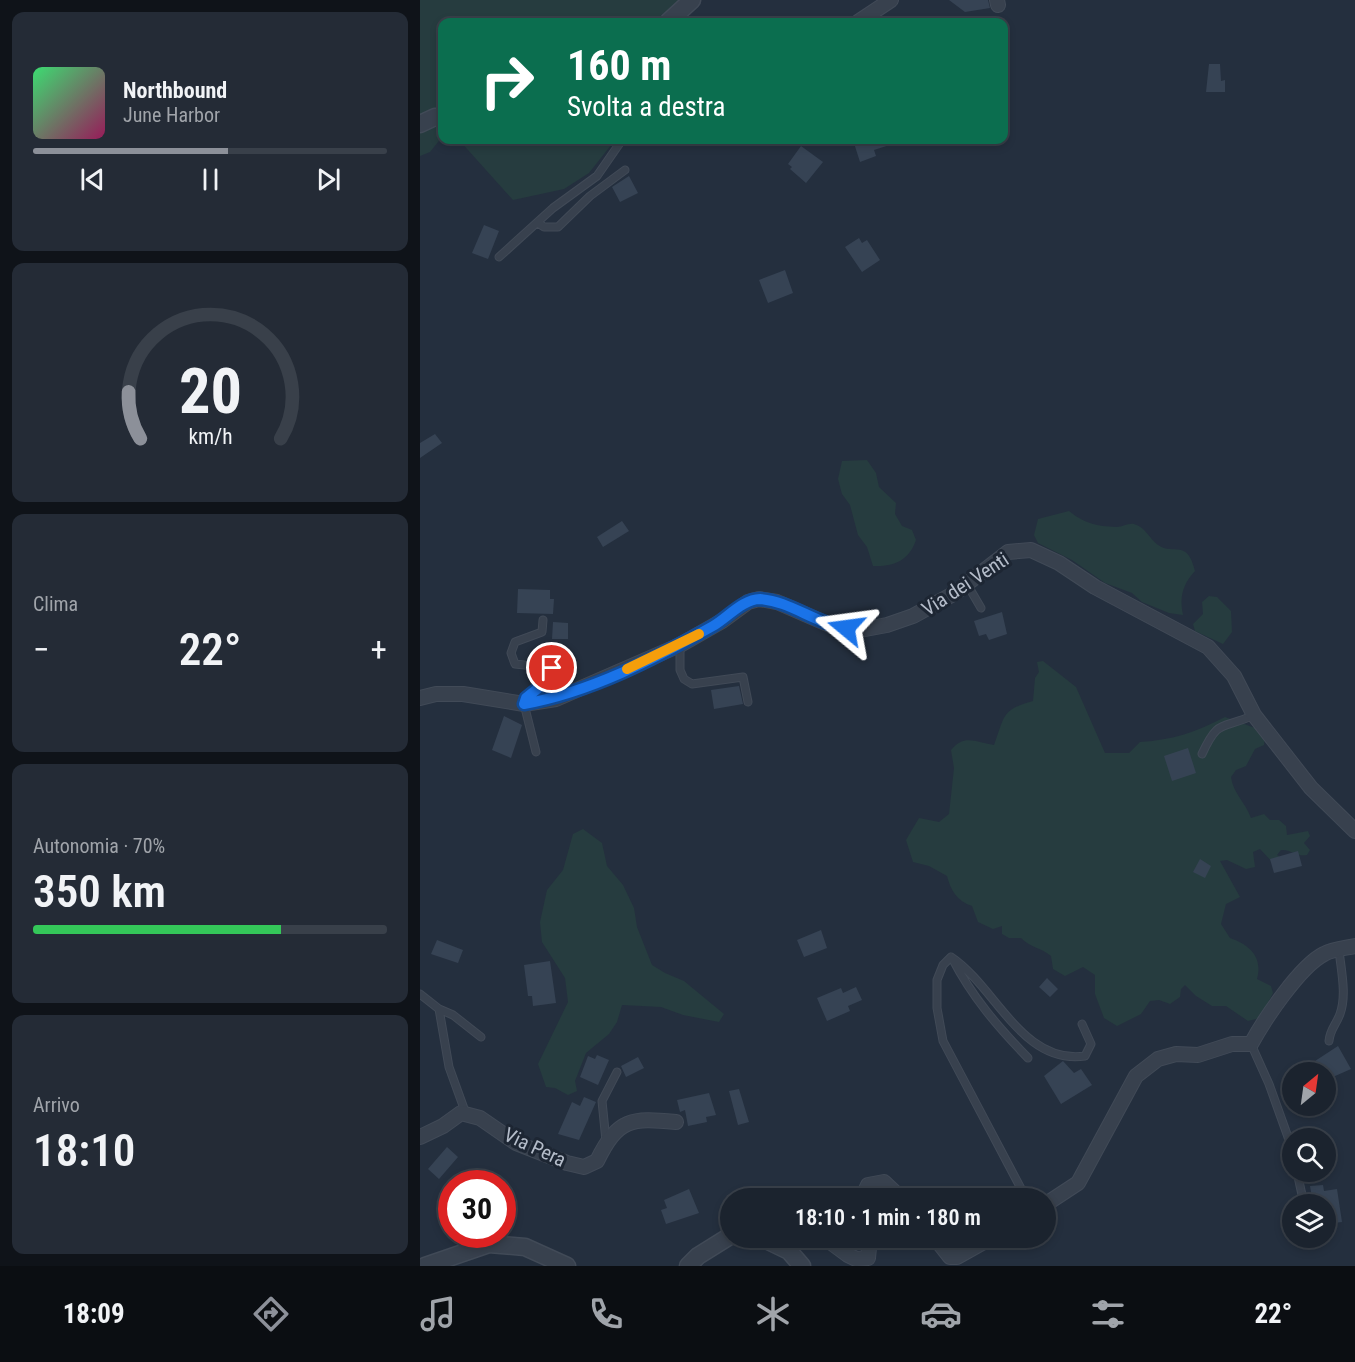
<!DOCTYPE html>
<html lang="it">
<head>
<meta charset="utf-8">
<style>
  :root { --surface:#1b232e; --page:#242b36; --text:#f1f3f6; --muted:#a0a4aa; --line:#39404a; --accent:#8c9099 }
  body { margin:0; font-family:"Roboto Condensed",sans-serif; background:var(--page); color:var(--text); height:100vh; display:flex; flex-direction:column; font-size:22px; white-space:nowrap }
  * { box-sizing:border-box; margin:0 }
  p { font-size:20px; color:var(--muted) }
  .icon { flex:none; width:33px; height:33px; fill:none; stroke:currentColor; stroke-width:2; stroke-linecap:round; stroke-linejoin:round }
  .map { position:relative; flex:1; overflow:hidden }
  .sheet { display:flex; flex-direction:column; gap:12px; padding:12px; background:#0f1319; width:420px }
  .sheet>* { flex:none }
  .guide { position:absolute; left:18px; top:18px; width:570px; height:126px; border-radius:12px; box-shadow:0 3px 9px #0003,0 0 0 2px var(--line); background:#0b6e4f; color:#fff; overflow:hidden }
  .needle { width:39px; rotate:29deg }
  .buttons { position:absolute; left:862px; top:1062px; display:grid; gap:12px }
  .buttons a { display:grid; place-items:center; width:54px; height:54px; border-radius:50%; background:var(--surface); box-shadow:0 3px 9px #0003,0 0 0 2px var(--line); font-size:30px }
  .speed { position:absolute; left:18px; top:1170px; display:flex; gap:12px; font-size:30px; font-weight:700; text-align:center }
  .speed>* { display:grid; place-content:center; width:78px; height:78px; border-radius:50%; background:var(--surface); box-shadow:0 3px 9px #0003,0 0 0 2px var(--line); line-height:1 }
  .speed .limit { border:9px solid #d22; background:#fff; color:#111 }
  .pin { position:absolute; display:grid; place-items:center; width:51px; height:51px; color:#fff; margin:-26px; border:3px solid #fff; border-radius:50%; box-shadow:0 2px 6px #0007 }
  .me { position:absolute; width:66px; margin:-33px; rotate:286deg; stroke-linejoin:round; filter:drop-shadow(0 0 4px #0008) }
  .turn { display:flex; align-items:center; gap:21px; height:126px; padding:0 30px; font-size:27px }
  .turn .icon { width:78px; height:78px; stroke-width:2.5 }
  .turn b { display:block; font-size:42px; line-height:51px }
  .big { font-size:45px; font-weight:600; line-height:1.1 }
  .sheet .widget { flex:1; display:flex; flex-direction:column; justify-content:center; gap:9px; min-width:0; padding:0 21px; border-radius:12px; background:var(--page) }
  .sheet .dial { align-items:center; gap:0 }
  .dial svg { height:156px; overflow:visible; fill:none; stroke:var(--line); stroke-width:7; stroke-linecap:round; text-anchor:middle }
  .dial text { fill:var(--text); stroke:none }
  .song { display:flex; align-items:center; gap:18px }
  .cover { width:72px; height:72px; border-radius:9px; background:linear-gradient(135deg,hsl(140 70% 55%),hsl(330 70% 35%)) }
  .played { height:6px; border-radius:3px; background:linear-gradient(90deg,var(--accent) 55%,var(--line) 55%) }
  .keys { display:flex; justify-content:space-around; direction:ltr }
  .heat { display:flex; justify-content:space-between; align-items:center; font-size:33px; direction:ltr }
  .charge { height:9px; border-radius:4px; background:linear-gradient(90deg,#34c759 70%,var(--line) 0) }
  .trip { position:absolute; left:300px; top:1188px; width:336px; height:60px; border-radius:30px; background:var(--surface); box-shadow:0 3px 9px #0003,0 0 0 2px var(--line); font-weight:600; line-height:60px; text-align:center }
  .menu { display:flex; height:96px; justify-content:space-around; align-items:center; background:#0b0e12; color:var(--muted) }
  .menu .icon { width:42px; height:42px }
  .menu .current { color:var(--accent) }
  .menu b { font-size:27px; color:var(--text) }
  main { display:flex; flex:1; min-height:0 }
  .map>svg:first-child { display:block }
  .green { fill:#263c3f }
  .building { fill:#364354 }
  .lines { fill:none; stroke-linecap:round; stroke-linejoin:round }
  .service-casing { stroke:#414a57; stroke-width:9 }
  .minor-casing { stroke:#414a57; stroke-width:16 }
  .tertiary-casing { stroke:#414a57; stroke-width:19 }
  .service { stroke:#38414e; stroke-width:7 }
  .minor { stroke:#38414e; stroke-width:14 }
  .tertiary { stroke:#38414e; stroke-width:16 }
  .route-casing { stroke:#114b97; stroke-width:15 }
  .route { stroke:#1a73e8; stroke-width:10 }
  .slow { stroke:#f59e0b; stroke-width:10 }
  .labels { text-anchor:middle; stroke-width:6; stroke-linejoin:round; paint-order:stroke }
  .street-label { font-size:20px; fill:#b4bcc9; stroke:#1d2633 }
</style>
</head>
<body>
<main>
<section class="sheet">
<div class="widget">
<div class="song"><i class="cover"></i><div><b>Northbound</b><p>June Harbor</p></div></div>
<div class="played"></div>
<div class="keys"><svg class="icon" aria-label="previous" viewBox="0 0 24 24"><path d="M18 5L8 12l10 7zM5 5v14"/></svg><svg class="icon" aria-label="pause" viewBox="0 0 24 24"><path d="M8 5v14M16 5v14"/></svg><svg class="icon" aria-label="next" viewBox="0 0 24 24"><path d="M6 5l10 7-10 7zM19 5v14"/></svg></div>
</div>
<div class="widget dial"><svg viewBox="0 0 100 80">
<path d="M14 69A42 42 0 1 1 86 69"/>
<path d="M14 69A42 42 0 0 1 8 45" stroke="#8c9099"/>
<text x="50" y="56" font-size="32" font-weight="700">20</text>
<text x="50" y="72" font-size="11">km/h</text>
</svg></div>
<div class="widget"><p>Clima</p>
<div class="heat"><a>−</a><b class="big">22°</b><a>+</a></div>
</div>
<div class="widget"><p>Autonomia · 70%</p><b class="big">350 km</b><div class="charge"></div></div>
<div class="widget"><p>Arrivo</p><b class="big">18:10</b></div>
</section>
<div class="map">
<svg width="935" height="1266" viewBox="0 0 935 1266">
  <rect width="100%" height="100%" fill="#242f3e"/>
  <path class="green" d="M 0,0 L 263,0 L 232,22 L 22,22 L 22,137 L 10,152 L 0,156 Z
    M 39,140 L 195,140 L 169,173 L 144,189 L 93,200 Z
    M 447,460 L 456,473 L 459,487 L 476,503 L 475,514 L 482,526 L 492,530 L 496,540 C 489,561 473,567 453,566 L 447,547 L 438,535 L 430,505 L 422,494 L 418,479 L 422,461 Z
    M 649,511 C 665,524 677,526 696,527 C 703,527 708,523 714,524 C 725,527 729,538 738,545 C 754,556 767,538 775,571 C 763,584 759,597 763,615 L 749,613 L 722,602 L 712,593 L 685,583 L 652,560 L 618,543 L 614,535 L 618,519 Z
    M 789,596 L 797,597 L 811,611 L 812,632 L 803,644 L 775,631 L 773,624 L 783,614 L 782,602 Z
    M 623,661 L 656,687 L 685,753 L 709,753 L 720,742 C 753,740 776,732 805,717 L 835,728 L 845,736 L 844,745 L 835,749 L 826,766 L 816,770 L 811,777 C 813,793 825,802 831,818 L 844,814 L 850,820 L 859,820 L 866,826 L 867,835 L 888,831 L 890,836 L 884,843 L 890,850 L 887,855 C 876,857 871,849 861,850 L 857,855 L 863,859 L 855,865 L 840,849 L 833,852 L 835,867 L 826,869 L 807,860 L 800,861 L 820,897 L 806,904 L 801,924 L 810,938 C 830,945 843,957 837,979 L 851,986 L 853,993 L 840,1018 L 828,1021 L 806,1006 L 792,1006 L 776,996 L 765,985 L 761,989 L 760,997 L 750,1004 L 739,1000 L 730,1001 L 721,1014 L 697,1026 L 684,1018 L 675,994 L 675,975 L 663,967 L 645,976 L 633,969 L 631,956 C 620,947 611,948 601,938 L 589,938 L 582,934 L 582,926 L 573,929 L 558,922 L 552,906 C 537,901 531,891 527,876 L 509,866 L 493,862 L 486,840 L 499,818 L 519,822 L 529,814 L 534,768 L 531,750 C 545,734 554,742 574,745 C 585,716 581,710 613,701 L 615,678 L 619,672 L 617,662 Z
    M 163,829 L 182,843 L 187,866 L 203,885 L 214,908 L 217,927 L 232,965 L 245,973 L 264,981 L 304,1014 L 299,1022 L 263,1015 L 241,1007 L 202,1005 L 197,1022 L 189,1034 L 166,1053 L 155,1081 L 157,1091 L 148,1095 L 135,1088 L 126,1087 L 118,1064 L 148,1002 L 145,978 L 122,942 L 120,922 L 127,890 L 143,870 L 153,834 Z"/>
  <path class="building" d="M 529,0 L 568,0 L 570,8 L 545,12 Z
    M 789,64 L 800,64 L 801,81 L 805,80 L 805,92 L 786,92 Z
    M 433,140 L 478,140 L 479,142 L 454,150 L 456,156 L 440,162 Z
    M 381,146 L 403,162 L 386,183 L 370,169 L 372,167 L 368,164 Z
    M 209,176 L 218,193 L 200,202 L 192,187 Z
    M 64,225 L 79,231 L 68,259 L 52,253 Z
    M 439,238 L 442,243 L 447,240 L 460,260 L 442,272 L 425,247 Z
    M 365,270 L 373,293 L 348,303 L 339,280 Z
    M 15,434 L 22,443 L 0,458 L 0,443 Z
    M 202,521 L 209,531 L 183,547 L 177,537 Z
    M 98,589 L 130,590 L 130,599 L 134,599 L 133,614 L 97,613 Z
    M 582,612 L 587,634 L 569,640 L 566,634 L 559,636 L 554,621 Z
    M 133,622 L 148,623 L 148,639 L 132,639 Z
    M 319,686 L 323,704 L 294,709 L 291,690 Z
    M 84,716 L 102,725 L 91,758 L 72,750 Z
    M 768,748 L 776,773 L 752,781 L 744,756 Z
    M 878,851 L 882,866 L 854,873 L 850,859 Z
    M 780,859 L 791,866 L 785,878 L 773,872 Z
    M 401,930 L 407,948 L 384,957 L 377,940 Z
    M 17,940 L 43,950 L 38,963 L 11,954 Z
    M 130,961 L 136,1003 L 113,1006 L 112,996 L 108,996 L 104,965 Z
    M 627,978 L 638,989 L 630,997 L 619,987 Z
    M 436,987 L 442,1000 L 428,1006 L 430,1011 L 407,1021 L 397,998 L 421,988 L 423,993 Z
    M 918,1046 L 931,1069 L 906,1080 L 906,1072 L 901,1072 L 895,1061 Z
    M 177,1055 L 189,1060 L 178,1085 L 160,1077 L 168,1056 L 175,1059 Z
    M 218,1057 L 224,1068 L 206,1077 L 201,1066 Z
    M 643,1061 L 654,1073 L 661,1069 L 672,1085 L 641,1104 L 624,1076 Z
    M 319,1089 L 329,1122 L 318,1125 L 309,1091 Z
    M 289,1093 L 296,1115 L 286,1117 L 287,1122 L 268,1126 L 265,1110 L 260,1112 L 257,1100 Z
    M 164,1097 L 176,1102 L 159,1140 L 138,1134 L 152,1102 L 160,1106 Z
    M 27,1147 L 38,1157 L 19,1179 L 8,1169 Z
    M 903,1185 L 904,1191 L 917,1189 L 922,1222 L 906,1224 L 906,1204 L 893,1204 L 890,1186 Z
    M 269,1189 L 279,1213 L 246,1224 L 241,1210 L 247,1208 L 244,1200 Z"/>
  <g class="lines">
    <defs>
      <path id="service" d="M 118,223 L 124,227 L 138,227 L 170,196 L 205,170
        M 79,257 L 133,208 L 177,176 L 202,140
        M 547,584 L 561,608
        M 260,645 L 260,670 L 264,679 L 272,684 L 323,677 L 328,702
        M 116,752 L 104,704 L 106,698 L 132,677 L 132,668 L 95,664 L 91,653 L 95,642 L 122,632 L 123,620
        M 782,754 C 799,717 802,730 834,715
        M 531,957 L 523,965 L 517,980 L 517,1008 L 523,1041 L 606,1198
        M 531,957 C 576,987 602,1065 665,1056 L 671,1044 L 662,1024
        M 532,958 C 552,997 578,1027 608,1058
        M 0,994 L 19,1009 L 29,1067 L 46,1114
        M 19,1009 L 33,1015 L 61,1037
        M 909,1041 C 910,1029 916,1025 920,1014 C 927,995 921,970 919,950
        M 831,1044 L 849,1084 L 873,1151
        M 186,1141 L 182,1101 L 197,1072
        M 877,1172 L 884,1204"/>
      <path id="minor" d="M 577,0 L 578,5
        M 438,22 L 471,0
        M 0,698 L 16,694 L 43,694 L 104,704 L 136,699 L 260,645 L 302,621 L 328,602 L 339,599 L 357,602 L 412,626 L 440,630 L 467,625 L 493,616 L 535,593 L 588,552 L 611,550 L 639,563 L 675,587 L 788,647 L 814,676 L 834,715 L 891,788 L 935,831
        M 0,1137 L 23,1126 L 41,1113 L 60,1118 L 96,1143 L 147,1163 L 164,1167 L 177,1161 C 198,1118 211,1118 256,1122
        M 442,1198 L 448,1185 L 464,1182 L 481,1198
        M 626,1204 L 658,1183 L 716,1076 L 738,1059 L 756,1054 L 778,1055 L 812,1044 L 831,1044 C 844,1020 880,966 904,954 C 912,949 925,948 935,946
        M 405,1238 L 428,1255 L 436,1259 L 448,1258 L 450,1238
        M 515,1238 L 530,1257 L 537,1257 L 571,1238
        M 369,1251 L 380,1238"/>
      <path id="tertiary" d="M 248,22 L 272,0
        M 0,124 L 15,117 L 22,118
        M 342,1238 L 369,1251 L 382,1266
        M 5,1266 L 69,1244 L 105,1247 L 147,1266
        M 268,1266 L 278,1256 L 310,1236"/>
    </defs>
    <use href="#service" class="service-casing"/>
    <use href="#minor" class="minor-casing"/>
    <use href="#tertiary" class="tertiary-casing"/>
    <use href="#service" class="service"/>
    <use href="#minor" class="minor"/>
    <use href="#tertiary" class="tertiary"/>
  </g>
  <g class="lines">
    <defs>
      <path id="route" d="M 132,668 L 132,677 L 106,698 L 104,704 C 171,692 234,659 293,626 C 307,618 323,599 340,599 C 370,601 396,624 426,628"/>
    </defs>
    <use href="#route" class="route-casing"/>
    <use href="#route" class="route"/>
    <path class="slow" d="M 207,669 L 279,634"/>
  </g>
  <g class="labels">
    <g class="street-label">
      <text transform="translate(545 584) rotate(-33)" y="7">Via dei Venti</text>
      <text transform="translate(115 1147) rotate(25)" y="7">Via Pera</text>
    </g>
  </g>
</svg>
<div class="buttons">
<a><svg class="needle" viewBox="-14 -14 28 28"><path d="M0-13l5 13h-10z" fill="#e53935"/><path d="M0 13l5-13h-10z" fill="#a0a4aa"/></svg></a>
<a><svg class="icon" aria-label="search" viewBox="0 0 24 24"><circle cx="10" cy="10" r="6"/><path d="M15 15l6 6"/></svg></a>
<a><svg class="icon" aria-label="layers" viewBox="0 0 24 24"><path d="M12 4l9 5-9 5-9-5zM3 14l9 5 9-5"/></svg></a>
</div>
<div class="speed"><div class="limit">30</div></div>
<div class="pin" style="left:132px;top:668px;background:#d93025"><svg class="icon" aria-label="arrive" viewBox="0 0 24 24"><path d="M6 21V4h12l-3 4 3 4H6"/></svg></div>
<svg class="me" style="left:426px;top:628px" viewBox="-20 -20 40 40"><path d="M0-17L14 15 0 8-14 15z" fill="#1a73e8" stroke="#fff" stroke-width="4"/></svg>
<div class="trip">18:10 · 1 min · 180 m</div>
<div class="guide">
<div class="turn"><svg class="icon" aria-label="right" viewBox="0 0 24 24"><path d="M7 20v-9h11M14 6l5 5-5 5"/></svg><div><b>160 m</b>Svolta a destra</div></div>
</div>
</div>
</main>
<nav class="menu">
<b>18:09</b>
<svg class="icon current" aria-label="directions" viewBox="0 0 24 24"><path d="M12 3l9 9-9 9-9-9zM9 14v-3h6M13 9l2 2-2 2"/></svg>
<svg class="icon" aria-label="music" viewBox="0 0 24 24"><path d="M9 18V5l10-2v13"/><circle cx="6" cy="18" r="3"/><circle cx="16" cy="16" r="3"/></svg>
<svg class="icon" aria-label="phone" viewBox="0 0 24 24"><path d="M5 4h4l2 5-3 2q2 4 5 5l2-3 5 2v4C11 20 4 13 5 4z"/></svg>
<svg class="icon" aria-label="climate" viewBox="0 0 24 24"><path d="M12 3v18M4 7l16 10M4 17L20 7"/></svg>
<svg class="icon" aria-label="car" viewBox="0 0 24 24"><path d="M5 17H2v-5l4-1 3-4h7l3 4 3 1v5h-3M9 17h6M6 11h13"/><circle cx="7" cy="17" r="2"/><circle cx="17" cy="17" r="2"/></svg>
<svg class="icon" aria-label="filters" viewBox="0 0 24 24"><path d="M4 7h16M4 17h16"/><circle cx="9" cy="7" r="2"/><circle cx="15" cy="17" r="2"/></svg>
<b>22°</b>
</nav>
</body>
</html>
